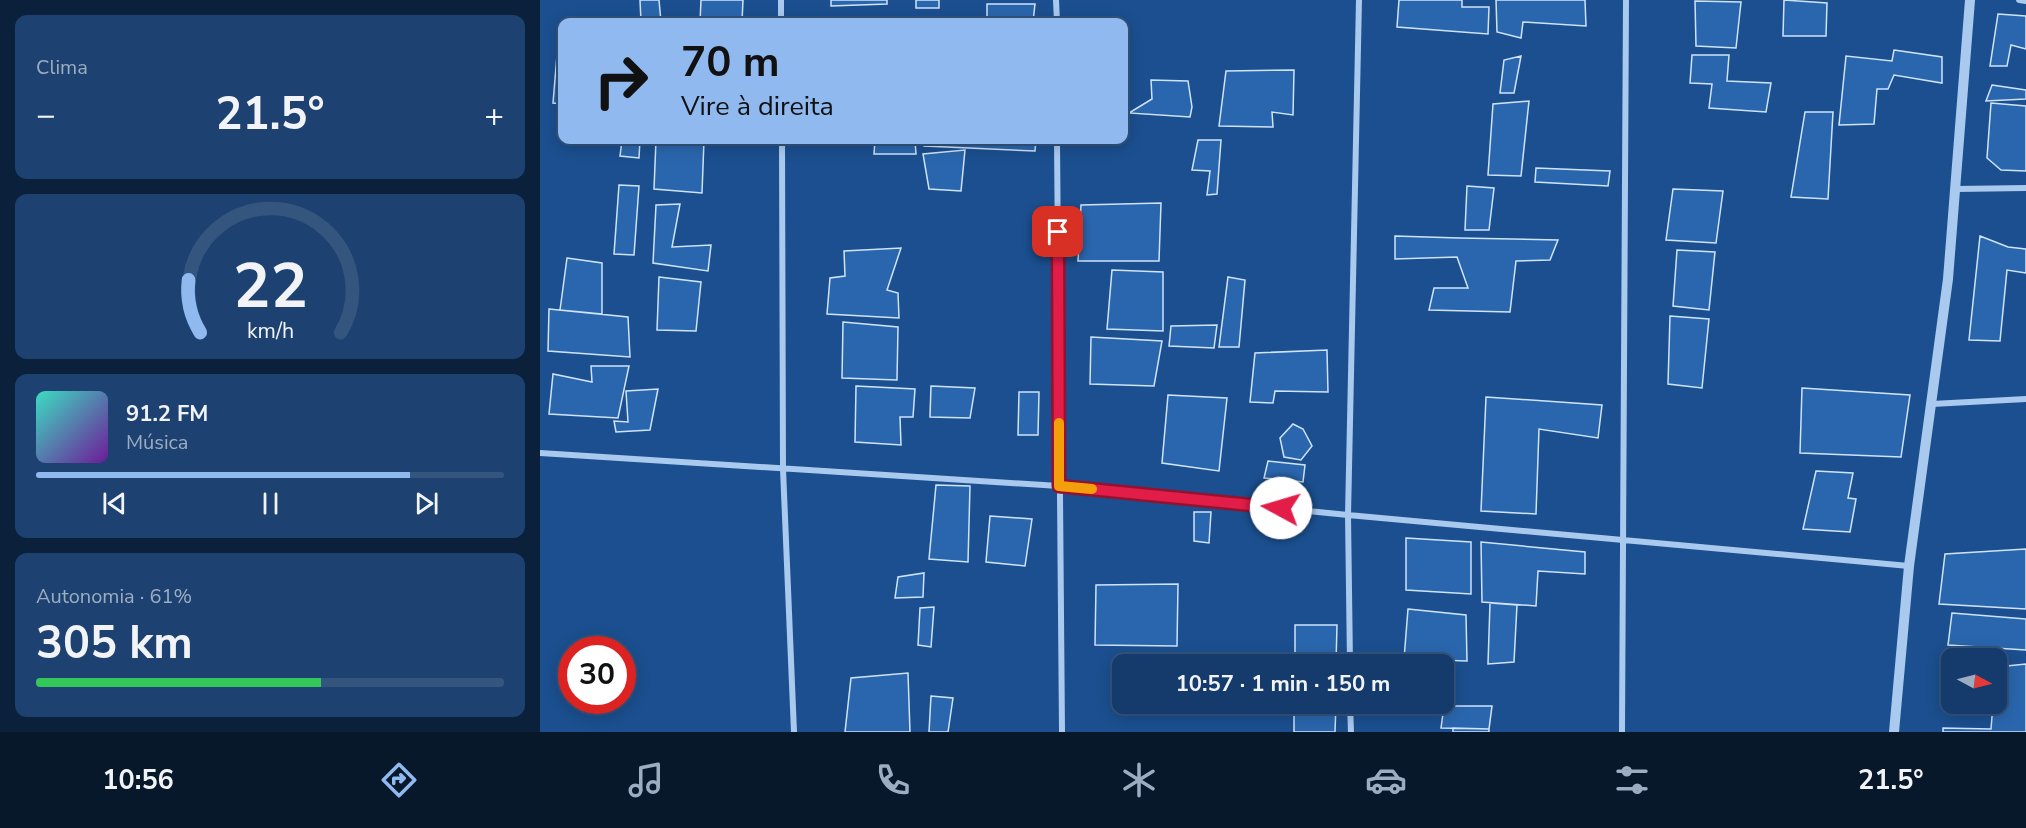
<!DOCTYPE html>
<html lang="pt">
<head>
<meta charset="utf-8">
<style>
  :root { --surface:#143b6b; --page:#1d4271; --text:#f1f3f6; --muted:#9dadc1; --line:#33557e; --accent:#90b9f0 }
  body { margin:0; font-family:"Nunito Sans",sans-serif; background:var(--page); color:var(--text); height:100vh; display:flex; flex-direction:column; font-size:22px; white-space:nowrap }
  * { box-sizing:border-box; margin:0 }
  p { font-size:20px; color:var(--muted) }
  .icon { flex:none; width:33px; height:33px; fill:none; stroke:currentColor; stroke-width:2; stroke-linecap:round; stroke-linejoin:round }
  .map { position:relative; flex:1; overflow:hidden }
  .drawer { display:flex; flex-direction:column; gap:15px; padding:15px; background:#0b203b; width:540px }
  .drawer>* { flex:none }
  .banner { position:absolute; left:18px; top:18px; width:570px; height:126px; border-radius:12px; box-shadow:0 3px 15px #0003,0 0 0 2px var(--line); background:#90b9f0; color:#111; overflow:hidden }
  .needle { width:39px; rotate:97deg }
  .fabs { position:absolute; left:1401px; top:648px; display:grid; gap:12px }
  .fabs a { display:grid; place-items:center; width:66px; height:66px; border-radius:12px; background:var(--surface); box-shadow:0 3px 15px #0003,0 0 0 2px var(--line); font-size:30px }
  .speed { position:absolute; left:18px; top:636px; display:flex; gap:12px; font-size:30px; font-weight:700; text-align:center }
  .speed>* { display:grid; place-content:center; width:78px; height:78px; border-radius:50%; background:var(--surface); box-shadow:0 3px 15px #0003,0 0 0 2px var(--line); line-height:1 }
  .speed .limit { border:9px solid #d22; background:#fff; color:#111 }
  .pin { position:absolute; display:grid; place-items:center; width:51px; height:51px; color:#fff; margin:-26px; border-radius:12px; box-shadow:0 3px 9px #0006 }
  .me { position:absolute; width:66px; margin:-33px; rotate:276deg; stroke-linejoin:round; filter:drop-shadow(0 0 4px #0008) }
  .turn { display:flex; align-items:center; gap:21px; height:126px; padding:0 24px; font-size:27px }
  .turn .icon { width:78px; height:78px; stroke-width:2.5 }
  .turn b { display:block; font-size:42px; line-height:51px }
  .big { font-size:45px; font-weight:700; line-height:1.1 }
  .drawer .tile { flex:1; display:flex; flex-direction:column; justify-content:center; gap:9px; min-width:0; padding:0 21px; border-radius:12px; background:var(--page) }
  .drawer .dial { align-items:center; gap:0 }
  .dial svg { height:156px; overflow:visible; fill:none; stroke:var(--line); stroke-width:7; stroke-linecap:round; text-anchor:middle }
  .dial text { fill:var(--text); stroke:none }
  .song { display:flex; align-items:center; gap:18px }
  .cover { width:72px; height:72px; border-radius:9px; background:linear-gradient(135deg,hsl(170 70% 55%),hsl(280 70% 35%)) }
  .played { height:6px; border-radius:3px; background:linear-gradient(90deg,var(--accent) 80%,var(--line) 80%) }
  .keys { display:flex; justify-content:space-around; direction:ltr }
  .heat { display:flex; justify-content:space-between; align-items:center; font-size:33px; direction:ltr }
  .charge { height:9px; border-radius:4px; background:linear-gradient(90deg,#34c759 61%,var(--line) 0) }
  .trip { position:absolute; left:572px; top:654px; width:342px; height:60px; border-radius:12px; background:var(--surface); box-shadow:0 3px 15px #0003,0 0 0 2px var(--line); font-weight:700; line-height:60px; text-align:center }
  .tab-bar { display:flex; height:96px; justify-content:space-around; align-items:center; background:#08182b; color:var(--muted) }
  .tab-bar .icon { width:42px; height:42px }
  .tab-bar .on { color:var(--accent) }
  .tab-bar b { font-size:27px; color:var(--text) }
  main { display:flex; flex:1; min-height:0 }
  .map>svg:first-child { display:block }
  .building { fill:#2a66ad; stroke:#cfe3fa; stroke-width:1.5 }
  .lines { fill:none; stroke-linecap:round; stroke-linejoin:round }
  .minor { stroke:#a9c9ee; stroke-width:6 }
  .tertiary { stroke:#a9c9ee; stroke-width:10 }
  .route-casing { stroke:#92132f; stroke-width:15 }
  .route { stroke:#e11d48; stroke-width:10 }
  .slow { stroke:#f59e0b; stroke-width:10 }
</style>
</head>
<body>
<main>
<section class="drawer">
<div class="tile"><p>Clima</p>
<div class="heat"><a>−</a><b class="big">21.5°</b><a>+</a></div>
</div>
<div class="tile dial"><svg viewBox="0 0 100 80">
<path d="M14 69A42 42 0 1 1 86 69"/>
<path d="M14 69A42 42 0 0 1 8 42" stroke="#90b9f0"/>
<text x="50" y="56" font-size="32" font-weight="700">22</text>
<text x="50" y="72" font-size="11">km/h</text>
</svg></div>
<div class="tile">
<div class="song"><i class="cover"></i><div><b>91.2 FM</b><p>Música</p></div></div>
<div class="played"></div>
<div class="keys"><svg class="icon" aria-label="previous" viewBox="0 0 24 24"><path d="M18 5L8 12l10 7zM5 5v14"/></svg><svg class="icon" aria-label="pause" viewBox="0 0 24 24"><path d="M8 5v14M16 5v14"/></svg><svg class="icon" aria-label="next" viewBox="0 0 24 24"><path d="M6 5l10 7-10 7zM19 5v14"/></svg></div>
</div>
<div class="tile"><p>Autonomia · 61%</p><b class="big">305 km</b><div class="charge"></div></div>
</section>
<div class="map">
<svg width="1486" height="732" viewBox="0 0 1486 732">
  <rect width="100%" height="100%" fill="#1b4f8f"/>
  <path class="building" d="M 100,0 L 119,0 L 121,22 L 101,22 Z
    M 161,0 L 203,0 L 202,22 L 160,22 Z
    M 291,0 L 347,0 L 347,4 L 291,6 Z
    M 376,0 L 399,0 L 399,8 L 376,8 Z
    M 859,0 L 922,0 L 922,7 L 949,7 L 948,34 L 857,27 Z
    M 956,0 L 1045,0 L 1046,26 L 983,22 L 981,38 L 957,32 Z
    M 1244,0 L 1287,3 L 1286,36 L 1243,36 Z
    M 1155,1 L 1201,2 L 1196,48 L 1156,46 Z
    M 447,4 L 495,4 L 493,22 L 447,22 Z
    M 1458,14 L 1486,16 L 1486,49 L 1471,45 L 1467,66 L 1450,66 Z
    M 18,43 L 22,43 L 22,104 L 13,103 Z
    M 1354,50 L 1402,57 L 1402,83 L 1354,75 L 1348,89 L 1337,89 L 1334,124 L 1299,125 L 1306,56 L 1352,61 Z
    M 1152,55 L 1189,55 L 1187,81 L 1231,83 L 1226,112 L 1169,108 L 1172,84 L 1150,83 Z
    M 981,56 L 974,93 L 960,93 L 964,60 Z
    M 754,70 L 753,115 L 732,112 L 733,127 L 679,126 L 686,71 Z
    M 611,80 L 648,81 L 652,107 L 650,117 L 589,113 L 612,99 Z
    M 1452,85 L 1486,90 L 1486,99 L 1446,101 Z
    M 989,101 L 981,176 L 948,175 L 953,104 Z
    M 1451,103 L 1486,106 L 1486,171 L 1461,170 L 1447,158 Z
    M 1265,112 L 1293,112 L 1288,199 L 1251,197 Z
    M 82,140 L 100,140 L 99,158 L 80,156 Z
    M 116,140 L 164,140 L 162,193 L 114,189 Z
    M 335,140 L 375,140 L 376,154 L 334,154 Z
    M 384,140 L 496,140 L 495,151 L 384,146 Z
    M 658,140 L 681,140 L 677,194 L 667,195 L 670,171 L 652,170 Z
    M 425,150 L 421,191 L 389,189 L 383,154 Z
    M 996,168 L 1070,171 L 1068,186 L 995,182 Z
    M 79,185 L 99,186 L 94,255 L 74,254 Z
    M 927,186 L 954,188 L 949,230 L 925,230 Z
    M 1133,189 L 1183,191 L 1176,243 L 1126,240 Z
    M 621,203 L 619,261 L 538,261 L 541,205 Z
    M 140,204 L 132,247 L 171,245 L 168,271 L 113,263 L 116,205 Z
    M 855,236 L 919,238 L 1018,240 L 1010,260 L 976,261 L 970,312 L 889,310 L 894,288 L 928,288 L 917,257 L 855,259 Z
    M 1440,236 L 1468,247 L 1486,249 L 1486,273 L 1467,270 L 1460,341 L 1429,340 Z
    M 361,248 L 347,290 L 358,293 L 359,318 L 287,314 L 290,278 L 305,276 L 304,251 Z
    M 1137,250 L 1175,252 L 1169,310 L 1133,306 Z
    M 27,258 L 62,263 L 62,314 L 20,310 Z
    M 572,270 L 623,272 L 623,331 L 567,329 Z
    M 119,277 L 161,282 L 156,331 L 117,330 Z
    M 688,277 L 705,280 L 699,347 L 679,347 Z
    M 9,309 L 88,317 L 90,357 L 8,351 Z
    M 1130,316 L 1169,319 L 1162,388 L 1128,384 Z
    M 303,322 L 358,327 L 357,380 L 302,378 Z
    M 677,325 L 674,348 L 629,346 L 631,326 Z
    M 551,337 L 622,341 L 614,386 L 550,384 Z
    M 787,350 L 788,392 L 735,391 L 733,403 L 710,402 L 715,353 Z
    M 51,366 L 89,366 L 78,418 L 9,414 L 13,374 L 52,382 Z
    M 316,386 L 375,389 L 373,417 L 360,417 L 361,445 L 315,442 Z
    M 391,386 L 435,388 L 430,418 L 390,417 Z
    M 1262,388 L 1370,395 L 1361,457 L 1260,453 Z
    M 118,389 L 110,430 L 76,432 L 74,421 L 88,422 L 86,391 Z
    M 479,392 L 499,392 L 498,435 L 478,435 Z
    M 628,395 L 687,398 L 679,471 L 622,463 Z
    M 946,397 L 1062,405 L 1058,438 L 999,429 L 996,514 L 941,511 Z
    M 753,424 L 763,429 L 772,446 L 761,460 L 744,457 L 740,438 Z
    M 728,461 L 765,465 L 763,482 L 724,478 Z
    M 1276,471 L 1313,473 L 1308,498 L 1316,499 L 1310,532 L 1263,529 Z
    M 396,485 L 430,486 L 428,562 L 389,559 Z
    M 654,512 L 671,512 L 669,543 L 654,541 Z
    M 450,516 L 492,519 L 485,566 L 446,562 Z
    M 866,538 L 931,542 L 931,594 L 866,590 Z
    M 941,542 L 1045,552 L 1045,574 L 998,571 L 996,606 L 942,602 Z
    M 1486,549 L 1486,609 L 1399,604 L 1405,554 Z
    M 384,573 L 383,597 L 355,598 L 358,577 Z
    M 638,584 L 637,646 L 555,645 L 556,585 Z
    M 950,603 L 977,605 L 974,662 L 948,664 Z
    M 394,607 L 391,647 L 378,645 L 380,608 Z
    M 868,609 L 926,615 L 927,661 L 864,659 Z
    M 1412,613 L 1486,619 L 1486,650 L 1408,645 Z
    M 755,625 L 797,625 L 796,664 L 755,664 Z
    M 1486,664 L 1486,732 L 1403,732 L 1403,728 L 1451,729 L 1453,704 L 1456,704 L 1457,667 Z
    M 368,673 L 370,732 L 305,732 L 311,678 Z
    M 579,689 L 582,689 L 582,704 L 623,704 L 622,711 L 575,708 Z
    M 391,696 L 413,698 L 408,732 L 389,732 Z
    M 754,704 L 796,704 L 795,732 L 754,732 Z
    M 904,706 L 952,706 L 949,729 L 901,728 Z
    M 913,728 L 949,729 L 949,732 L 913,732 Z"/>
  <g class="lines">
    <path class="minor" d="M 241,0 L 241,22
      M 516,0 L 517,22
      M 1479,0 L 1486,1
      M 242,140 L 243,469 L 254,732
      M 517,140 L 522,732
      M 1416,189 L 1486,188
      M 1392,404 L 1486,399
      M 0,453 L 519,486 L 808,515 L 1369,566
      M 810,664 L 808,515 L 819,0
      M 810,704 L 811,732
      M 1082,732 L 1086,0"/>
    <path class="tertiary" d="M 1354,732 L 1369,566 L 1408,279 L 1430,0"/>
  </g>
  <g class="lines">
    <defs>
      <path id="route" d="M 518,232 L 519,486 L 741,508"/>
    </defs>
    <use href="#route" class="route-casing"/>
    <use href="#route" class="route"/>
    <path class="slow" d="M 519,423 L 519,486 L 552,489"/>
  </g>
</svg>
<div class="fabs">
<a><svg class="needle" viewBox="-14 -14 28 28"><path d="M0-13l5 13h-10z" fill="#e53935"/><path d="M0 13l5-13h-10z" fill="#9dadc1"/></svg></a>
</div>
<div class="speed"><div class="limit">30</div></div>
<div class="pin" style="left:518px;top:232px;background:#d93025"><svg class="icon" aria-label="arrive" viewBox="0 0 24 24"><path d="M6 21V4h12l-3 4 3 4H6"/></svg></div>
<svg class="me" style="left:741px;top:508px" viewBox="-20 -20 40 40"><circle r="19" fill="#fff"/><path d="M0-13L10 11 0 6-10 11z" fill="#e11d48"/></svg>
<div class="trip">10:57 · 1 min · 150 m</div>
<div class="banner">
<div class="turn"><svg class="icon" aria-label="right" viewBox="0 0 24 24"><path d="M7 20v-9h11M14 6l5 5-5 5"/></svg><div><b>70 m</b>Vire à direita</div></div>
</div>
</div>
</main>
<nav class="tab-bar">
<b>10:56</b>
<svg class="icon on" aria-label="directions" viewBox="0 0 24 24"><path d="M12 3l9 9-9 9-9-9zM9 14v-3h6M13 9l2 2-2 2"/></svg>
<svg class="icon" aria-label="music" viewBox="0 0 24 24"><path d="M9 18V5l10-2v13"/><circle cx="6" cy="18" r="3"/><circle cx="16" cy="16" r="3"/></svg>
<svg class="icon" aria-label="phone" viewBox="0 0 24 24"><path d="M5 4h4l2 5-3 2q2 4 5 5l2-3 5 2v4C11 20 4 13 5 4z"/></svg>
<svg class="icon" aria-label="climate" viewBox="0 0 24 24"><path d="M12 3v18M4 7l16 10M4 17L20 7"/></svg>
<svg class="icon" aria-label="car" viewBox="0 0 24 24"><path d="M5 17H2v-5l4-1 3-4h7l3 4 3 1v5h-3M9 17h6M6 11h13"/><circle cx="7" cy="17" r="2"/><circle cx="17" cy="17" r="2"/></svg>
<svg class="icon" aria-label="filters" viewBox="0 0 24 24"><path d="M4 7h16M4 17h16"/><circle cx="9" cy="7" r="2"/><circle cx="15" cy="17" r="2"/></svg>
<b>21.5°</b>
</nav>
</body>
</html>
